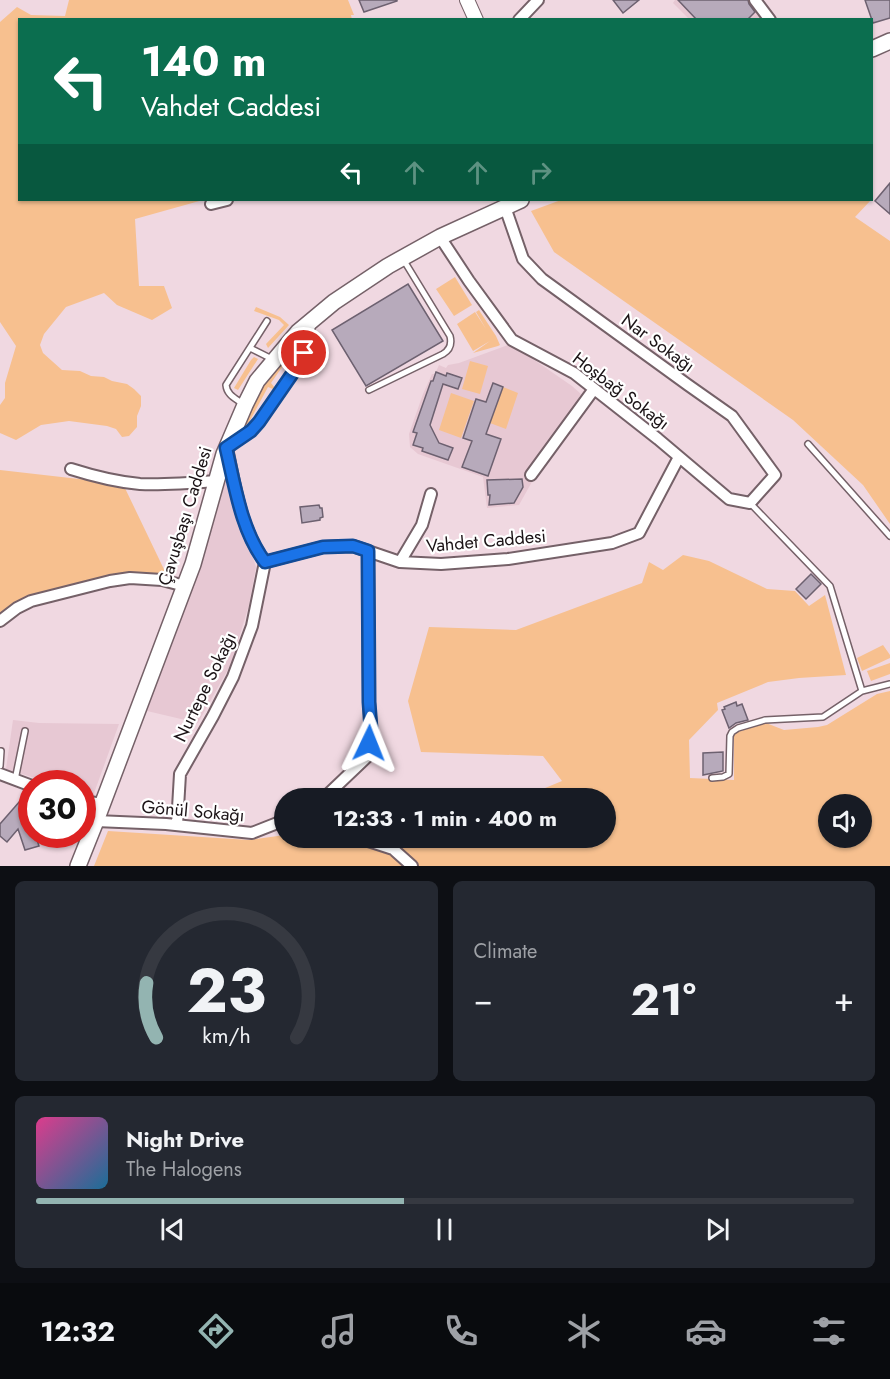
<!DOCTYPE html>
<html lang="en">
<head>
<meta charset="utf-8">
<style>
  :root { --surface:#171b24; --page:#242831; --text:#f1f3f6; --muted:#9ea1a6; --line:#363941; --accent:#93b4b1 }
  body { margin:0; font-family:Jost,sans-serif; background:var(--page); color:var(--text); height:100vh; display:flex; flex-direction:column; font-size:22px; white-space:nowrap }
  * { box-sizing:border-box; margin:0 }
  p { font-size:20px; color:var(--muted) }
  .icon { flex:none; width:33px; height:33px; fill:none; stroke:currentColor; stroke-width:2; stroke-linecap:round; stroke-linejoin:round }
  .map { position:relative; height:866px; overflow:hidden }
  .drawer { display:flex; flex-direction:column; gap:15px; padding:15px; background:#0d0f14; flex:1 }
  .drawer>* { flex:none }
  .banner { position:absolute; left:18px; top:18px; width:855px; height:183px; border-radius:0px; box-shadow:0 2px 4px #0004; background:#0b6e4f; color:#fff; overflow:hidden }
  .buttons { position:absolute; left:818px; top:794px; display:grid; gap:12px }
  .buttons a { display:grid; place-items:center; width:54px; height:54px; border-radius:50%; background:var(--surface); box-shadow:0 2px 4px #0004; font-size:30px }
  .speed { position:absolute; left:18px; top:770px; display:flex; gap:12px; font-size:30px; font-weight:700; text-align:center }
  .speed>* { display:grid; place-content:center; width:78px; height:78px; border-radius:50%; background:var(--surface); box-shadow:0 2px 4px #0004; line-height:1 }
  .speed .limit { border:9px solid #d22; background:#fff; color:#111 }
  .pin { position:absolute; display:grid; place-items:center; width:51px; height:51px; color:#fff; margin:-26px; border:3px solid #fff; border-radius:50%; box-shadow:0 2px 6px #0007 }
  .me { position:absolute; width:66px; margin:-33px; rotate:2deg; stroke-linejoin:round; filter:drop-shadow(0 0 4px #0008) }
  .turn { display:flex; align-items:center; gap:21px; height:126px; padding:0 24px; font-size:27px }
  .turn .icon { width:78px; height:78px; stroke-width:2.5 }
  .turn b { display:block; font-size:42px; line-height:51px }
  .lanes { display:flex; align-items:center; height:57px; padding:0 24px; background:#0003; justify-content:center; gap:30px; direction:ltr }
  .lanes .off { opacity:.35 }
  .big { font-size:45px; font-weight:700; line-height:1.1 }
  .drawer .tile { flex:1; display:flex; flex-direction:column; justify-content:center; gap:9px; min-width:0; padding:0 21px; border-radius:9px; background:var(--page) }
  .drawer .dial { align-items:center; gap:0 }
  .dial svg { height:156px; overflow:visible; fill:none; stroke:var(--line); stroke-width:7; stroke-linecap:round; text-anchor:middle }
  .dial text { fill:var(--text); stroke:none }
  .song { display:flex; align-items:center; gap:18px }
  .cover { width:72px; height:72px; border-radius:9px; background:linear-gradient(135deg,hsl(330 70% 55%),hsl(200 70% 35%)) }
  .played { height:6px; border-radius:3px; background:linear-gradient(90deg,var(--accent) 45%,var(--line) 45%) }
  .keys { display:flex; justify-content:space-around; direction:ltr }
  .heat { display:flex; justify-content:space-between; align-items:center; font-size:33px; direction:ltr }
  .drawer .tiles { flex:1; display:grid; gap:15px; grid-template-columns:1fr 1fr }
  .tile:last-child { grid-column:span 2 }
  .trip { position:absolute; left:274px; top:788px; width:342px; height:60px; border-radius:30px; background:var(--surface); box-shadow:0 2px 4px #0004; font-weight:700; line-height:60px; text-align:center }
  .dock { display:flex; height:96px; justify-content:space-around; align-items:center; background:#090b0e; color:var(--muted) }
  .dock .icon { width:42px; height:42px }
  .dock .active { color:var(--accent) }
  .dock b { font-size:27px; color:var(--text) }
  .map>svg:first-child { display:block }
  .built { fill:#e7c8d3 }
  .green { fill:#f7c08f; fill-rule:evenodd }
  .building { fill:#b7aabb; stroke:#6d6170; stroke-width:1.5 }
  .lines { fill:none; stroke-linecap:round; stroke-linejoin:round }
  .service-casing { stroke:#756168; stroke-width:8 }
  .minor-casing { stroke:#756168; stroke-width:14 }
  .tertiary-casing { stroke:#756168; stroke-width:16 }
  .secondary-casing { stroke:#756168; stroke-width:18 }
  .service { stroke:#fff; stroke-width:5 }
  .minor { stroke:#fff; stroke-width:10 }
  .tertiary { stroke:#fff; stroke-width:14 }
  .secondary { stroke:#fff; stroke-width:15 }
  .route-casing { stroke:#114b97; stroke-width:15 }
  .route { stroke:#1a73e8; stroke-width:10 }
  .labels { text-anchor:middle; stroke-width:4.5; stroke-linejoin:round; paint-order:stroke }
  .street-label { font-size:18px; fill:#1b1316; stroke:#fff }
</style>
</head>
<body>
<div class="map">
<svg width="890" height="866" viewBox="0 0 890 866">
  <rect width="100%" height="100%" fill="#f0d8e1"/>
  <path class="built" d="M 675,0 L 751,0 L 767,19 L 689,19 L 673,3 Z
    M 511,344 L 572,386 L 581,394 L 519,505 L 487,508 L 483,477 L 418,454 L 410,447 L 409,434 L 423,394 L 432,374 L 435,374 L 439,365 L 446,368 L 448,365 L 459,363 Z
    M 226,476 L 256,567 L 249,605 L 231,664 L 198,723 L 147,711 Z
    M 13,720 L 39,723 L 119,724 L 93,796 L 83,793 L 82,783 L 51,783 L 6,769 Z"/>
  <path class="green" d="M 69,0 L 348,0 L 354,15 L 351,15 L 352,20 L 20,20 L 20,200 L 203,200 L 135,219 L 139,286 L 164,286 L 172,308 L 152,320 L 117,305 L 104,293 L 66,307 L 44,334 L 40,345 L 43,353 L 62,370 L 80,371 L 91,376 L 104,377 L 112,381 L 127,384 L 134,389 L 141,396 L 141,406 L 137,416 L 137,427 L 129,436 L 122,437 L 116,429 L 107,426 L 69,421 L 41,425 L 16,440 L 0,433 L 0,405 L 5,398 L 5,383 L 16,346 L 0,322 L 0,22 L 17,7 L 31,15 L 65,16 Z
    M 561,200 L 871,200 L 855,217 L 890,241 L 890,524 L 863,485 L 793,420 L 554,252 L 531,211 Z
    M 455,277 L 472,305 L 454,316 L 436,289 Z
    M 256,307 L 280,317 L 289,325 L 268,348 L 266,344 L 284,325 L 279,320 L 254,311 Z
    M 479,310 L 496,336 L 500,345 L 498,346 L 473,353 L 490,341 L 473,351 L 457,324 L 475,312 L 486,329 L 476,312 Z
    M 291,348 L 295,348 L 297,350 L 296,354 L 291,362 L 287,360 L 271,383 L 275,388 L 273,389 L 268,387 L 247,426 L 244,424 L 262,389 Z
    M 254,357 L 258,359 L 238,390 L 234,388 L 251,360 Z
    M 470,361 L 488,366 L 480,394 L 462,389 Z
    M 503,387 L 518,393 L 506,429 L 490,423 Z
    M 451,393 L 474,401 L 461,438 L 439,430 Z
    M 0,470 L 123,484 L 172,586 L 131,583 L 64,597 L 22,610 L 0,625 Z
    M 683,555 L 709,561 L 767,589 L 795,591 L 809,606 L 825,595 L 846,675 L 799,678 L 768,682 L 717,703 L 718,710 L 689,740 L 690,778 L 734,780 L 734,733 L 766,723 L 784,730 L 818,727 L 827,725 L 877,694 L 890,691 L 890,866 L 94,866 L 108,831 L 249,840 L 285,835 L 285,837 L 606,837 L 606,798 L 521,798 L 562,781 L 543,756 L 421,752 L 408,701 L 429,627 L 516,630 L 642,583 L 649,562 L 663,570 ZM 828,804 L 861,804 L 861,837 L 828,837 Z
    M 883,645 L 890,655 L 890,658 L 862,671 L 857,658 Z
    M 890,663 L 890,674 L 871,681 L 867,671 Z
    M 454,789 L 517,798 L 377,798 Z"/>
  <path class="building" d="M 359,0 L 397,0 L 397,1 L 364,12 Z
    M 613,0 L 639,0 L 623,13 Z
    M 678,0 L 748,0 L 749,4 L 755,12 L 747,20 L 697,20 Z
    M 865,0 L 890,0 L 890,18 L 873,23 Z
    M 890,183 L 890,214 L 875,201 Z
    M 408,284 L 443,341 L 366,386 L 332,330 Z
    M 436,372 L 446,376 L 447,373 L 462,378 L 458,389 L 443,384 L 430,425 L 439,443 L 453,448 L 448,460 L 422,451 L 423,448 L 413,445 L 417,433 L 413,432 L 431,381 L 433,381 Z
    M 493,383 L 503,387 L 486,434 L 501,439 L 488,476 L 462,467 L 472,441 L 463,438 L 476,399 L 486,402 Z
    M 522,479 L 523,487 L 514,503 L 489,505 L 490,495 L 488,495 L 487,480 Z
    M 319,505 L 320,508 L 322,508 L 323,517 L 320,518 L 320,520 L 302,523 L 300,507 Z
    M 811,574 L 821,584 L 806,599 L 796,589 Z
    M 736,702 L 737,706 L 742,704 L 748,720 L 736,723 L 729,728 L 722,710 L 725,709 L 724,707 Z
    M 723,752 L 723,771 L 703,775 L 703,753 Z
    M 20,801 L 25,805 L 27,803 L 32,807 L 32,811 L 27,816 L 29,818 L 23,825 L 31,834 L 35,834 L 39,846 L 25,850 L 18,829 L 7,842 L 0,836 L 0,824 Z"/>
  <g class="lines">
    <defs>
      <path id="service" d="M 250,348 L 272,359
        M 369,390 L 443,354 C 450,350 452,344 450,336 L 403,259
        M 243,404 C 235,398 227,395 226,385 L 267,321
        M 233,444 L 251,431 L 259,422 L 299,364 L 313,325
        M 808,444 L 890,536
        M 750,503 L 830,586 L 862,691 L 890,684
        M 0,766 L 1,751
        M 712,778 L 723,777 L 729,774 L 730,736 L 732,732 L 738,728 L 765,720 L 823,717 L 862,691
        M 15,780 L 25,731"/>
      <path id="minor" d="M 755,0 L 770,20
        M 519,20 L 538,0
        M 211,204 L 227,200
        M 440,237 L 469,281 L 512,340 L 574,373 L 658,439 L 729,499 L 750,503 L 775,475 L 732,416 L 688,385 L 542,279 L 523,259 L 505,207
        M 227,448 C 235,486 241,530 265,562 L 323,547 L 353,546 L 400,562 L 441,564 L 508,559 L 612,543 L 639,533 L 679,457
        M 71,469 C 93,476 117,482 140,484 C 166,485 191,483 216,481
        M 531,475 L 594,389
        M 400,562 L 422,525 L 431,494
        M 0,621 L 17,608 L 31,601 L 110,581 L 130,578 L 162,580 L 185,586
        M 0,774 L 32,786
        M 324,798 L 367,757 L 371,729 L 369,702 L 368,551
        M 82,801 L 103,804
        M 96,821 L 166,824 L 252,833 L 285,820
        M 177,825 L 180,774 L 213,716 L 233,677 L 252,626 L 265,562
        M 356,837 L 393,849 L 412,866"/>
      <path id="tertiary" d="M 467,0 L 476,20"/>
      <path id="secondary" d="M 872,49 L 890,41
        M 78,866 L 96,821 L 193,564 L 224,454 L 245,405 L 257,381 L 298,332 L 334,302 L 388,266 L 440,237 L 521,200"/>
    </defs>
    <use href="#service" class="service-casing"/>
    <use href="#minor" class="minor-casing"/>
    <use href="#tertiary" class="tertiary-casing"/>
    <use href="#secondary" class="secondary-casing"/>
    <use href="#service" class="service"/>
    <use href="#minor" class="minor"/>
    <use href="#tertiary" class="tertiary"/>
    <use href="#secondary" class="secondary"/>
  </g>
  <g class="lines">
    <defs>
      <path id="route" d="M 304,353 L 299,364 L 259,422 L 251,431 L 226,448 C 235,486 241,530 265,562 L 323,547 L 353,546 L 368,551 L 369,702 L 371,729 L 369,743"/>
    </defs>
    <use href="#route" class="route-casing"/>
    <use href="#route" class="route"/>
  </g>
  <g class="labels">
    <g class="street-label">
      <text transform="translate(658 343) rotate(36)" y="6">Nar Sokağı</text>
      <text transform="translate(621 391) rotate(37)" y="6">Hoşbağ Sokağı</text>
      <text transform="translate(185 516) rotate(-73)" y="6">Çavuşbaşı Caddesi</text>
      <text transform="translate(486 541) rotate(-5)" y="6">Vahdet Caddesi</text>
      <text transform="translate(205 687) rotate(-64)" y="6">Nurtepe Sokağı</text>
      <text transform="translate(193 811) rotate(5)" y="6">Gönül Sokağı</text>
    </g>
  </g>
</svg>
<div class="buttons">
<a><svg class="icon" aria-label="sound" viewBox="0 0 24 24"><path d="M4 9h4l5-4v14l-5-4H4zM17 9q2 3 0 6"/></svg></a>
</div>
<div class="speed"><div class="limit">30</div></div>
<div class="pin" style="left:304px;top:353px;background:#d93025"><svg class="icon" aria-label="arrive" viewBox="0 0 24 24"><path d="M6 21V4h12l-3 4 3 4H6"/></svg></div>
<svg class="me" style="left:369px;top:743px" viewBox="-20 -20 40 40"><path d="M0-17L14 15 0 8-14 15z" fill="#1a73e8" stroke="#fff" stroke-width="4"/></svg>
<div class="trip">12:33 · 1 min · 400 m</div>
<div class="banner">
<div class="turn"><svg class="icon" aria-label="left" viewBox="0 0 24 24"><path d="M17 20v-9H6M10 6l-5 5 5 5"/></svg><div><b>140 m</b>Vahdet Caddesi</div></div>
<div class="lanes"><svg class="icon" aria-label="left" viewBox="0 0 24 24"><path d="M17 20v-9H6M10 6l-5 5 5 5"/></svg><svg class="icon off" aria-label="ahead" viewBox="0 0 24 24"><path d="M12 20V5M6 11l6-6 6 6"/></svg><svg class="icon off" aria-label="ahead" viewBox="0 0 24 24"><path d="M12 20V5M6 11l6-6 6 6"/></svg><svg class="icon off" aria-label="right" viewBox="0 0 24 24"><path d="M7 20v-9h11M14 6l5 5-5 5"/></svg></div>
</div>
</div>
<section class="drawer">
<div class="tiles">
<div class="tile dial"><svg viewBox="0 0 100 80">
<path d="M14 69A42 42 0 1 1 86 69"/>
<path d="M14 69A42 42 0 0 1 9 41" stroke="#93b4b1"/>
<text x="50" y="56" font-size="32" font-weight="700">23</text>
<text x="50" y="72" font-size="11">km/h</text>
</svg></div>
<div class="tile"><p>Climate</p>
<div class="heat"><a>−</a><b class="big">21°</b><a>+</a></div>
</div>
<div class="tile">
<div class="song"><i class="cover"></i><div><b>Night Drive</b><p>The Halogens</p></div></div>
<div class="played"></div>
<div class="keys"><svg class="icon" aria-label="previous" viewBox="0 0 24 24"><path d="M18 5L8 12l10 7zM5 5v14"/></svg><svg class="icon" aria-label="pause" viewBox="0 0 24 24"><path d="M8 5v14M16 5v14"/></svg><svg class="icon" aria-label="next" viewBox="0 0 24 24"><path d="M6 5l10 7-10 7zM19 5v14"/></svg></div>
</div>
</div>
</section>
<nav class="dock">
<b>12:32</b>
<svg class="icon active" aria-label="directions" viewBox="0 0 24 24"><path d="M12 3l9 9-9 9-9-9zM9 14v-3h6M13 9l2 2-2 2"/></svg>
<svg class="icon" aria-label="music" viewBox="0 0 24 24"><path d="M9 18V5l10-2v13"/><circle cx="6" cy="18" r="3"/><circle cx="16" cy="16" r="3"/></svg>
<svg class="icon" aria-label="phone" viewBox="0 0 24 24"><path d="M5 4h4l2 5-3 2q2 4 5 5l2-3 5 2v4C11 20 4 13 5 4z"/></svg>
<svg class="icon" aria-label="climate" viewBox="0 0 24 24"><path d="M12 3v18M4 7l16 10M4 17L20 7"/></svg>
<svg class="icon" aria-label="car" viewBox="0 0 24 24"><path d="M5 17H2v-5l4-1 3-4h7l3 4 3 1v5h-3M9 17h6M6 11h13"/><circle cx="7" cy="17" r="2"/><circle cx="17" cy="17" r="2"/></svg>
<svg class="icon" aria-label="filters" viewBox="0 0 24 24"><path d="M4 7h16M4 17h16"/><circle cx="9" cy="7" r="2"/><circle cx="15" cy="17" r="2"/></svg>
</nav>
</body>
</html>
